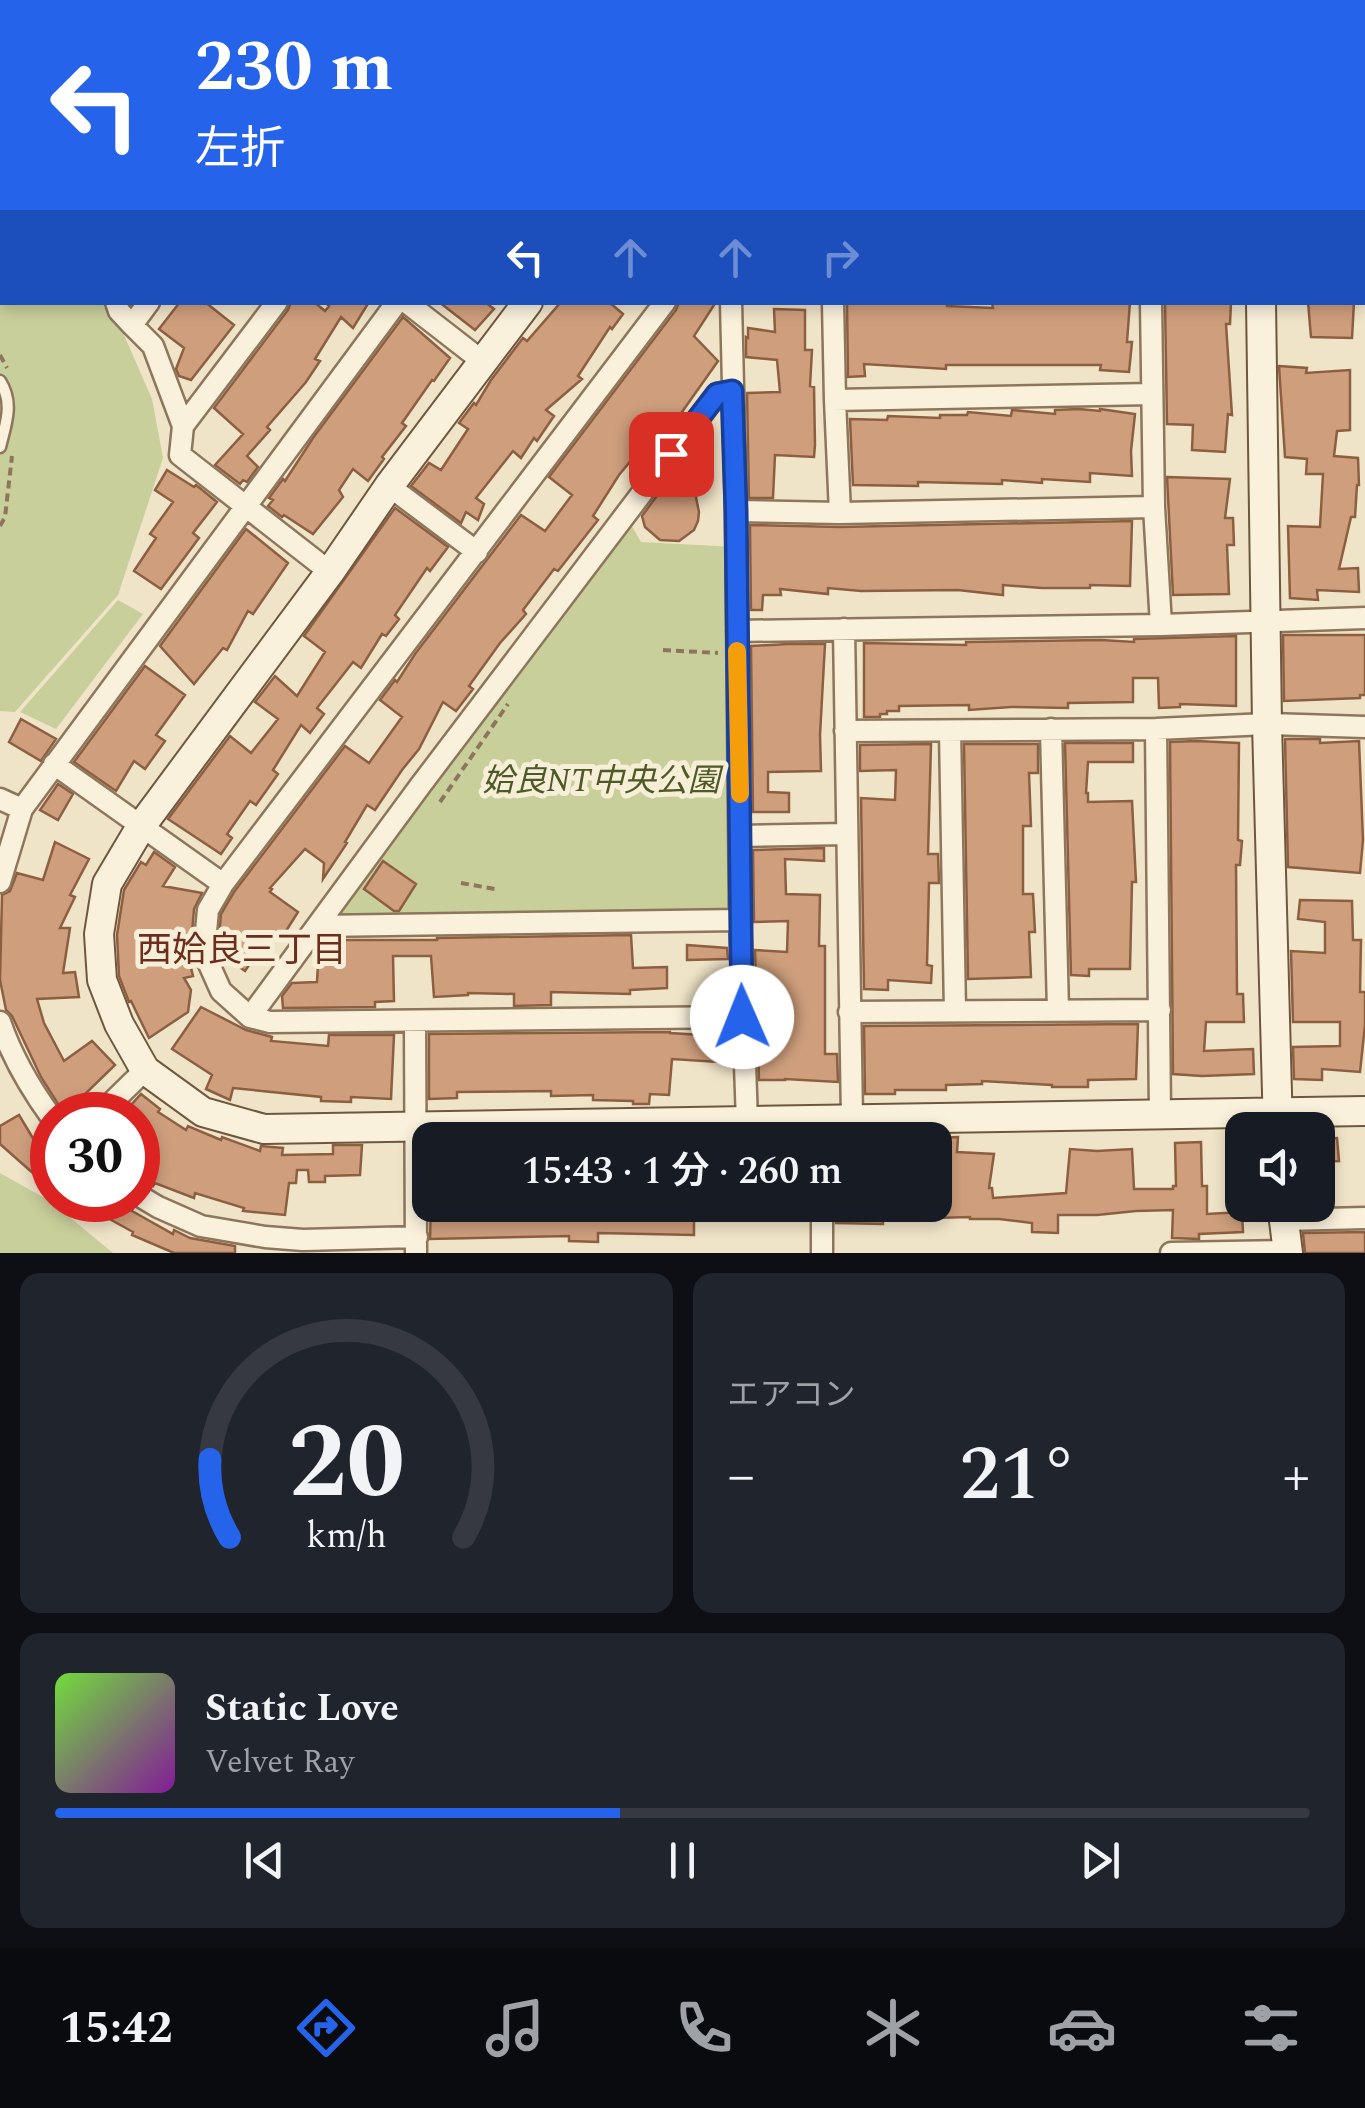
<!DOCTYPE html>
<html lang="ja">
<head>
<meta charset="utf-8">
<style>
  :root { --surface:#171b24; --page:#20242c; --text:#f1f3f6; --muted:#9ea1a6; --line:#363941; --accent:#2563eb }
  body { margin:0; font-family:Spectral,"Noto Sans JP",serif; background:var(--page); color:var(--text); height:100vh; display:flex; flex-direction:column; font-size:38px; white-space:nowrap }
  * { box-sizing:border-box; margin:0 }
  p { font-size:32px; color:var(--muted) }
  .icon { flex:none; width:55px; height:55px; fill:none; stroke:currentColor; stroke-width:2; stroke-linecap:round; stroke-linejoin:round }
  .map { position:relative; height:1253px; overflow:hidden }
  .side { display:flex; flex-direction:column; gap:20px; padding:20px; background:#0d0f14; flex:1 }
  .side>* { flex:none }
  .hud { position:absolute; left:0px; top:0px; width:1365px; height:305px; box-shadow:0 5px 15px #0003; background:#2563eb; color:#fff; overflow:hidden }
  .buttons { position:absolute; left:1225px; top:1112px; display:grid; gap:20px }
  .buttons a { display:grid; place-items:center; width:110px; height:110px; border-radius:20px; background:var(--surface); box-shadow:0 5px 15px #0003; font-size:50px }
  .speed { position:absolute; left:30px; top:1092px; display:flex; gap:20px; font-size:50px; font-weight:700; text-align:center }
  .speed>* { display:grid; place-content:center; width:130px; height:130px; border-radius:50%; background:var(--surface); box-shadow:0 5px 15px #0003; line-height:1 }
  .speed .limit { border:15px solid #d22; background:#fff; color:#111 }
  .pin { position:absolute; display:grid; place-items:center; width:85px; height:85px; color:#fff; margin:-42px; border-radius:20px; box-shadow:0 5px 15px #0006 }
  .me { position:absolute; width:110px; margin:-55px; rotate:359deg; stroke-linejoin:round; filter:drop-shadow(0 0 8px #0008) }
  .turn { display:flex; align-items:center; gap:35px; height:210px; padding:0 30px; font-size:45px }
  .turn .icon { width:130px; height:130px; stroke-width:2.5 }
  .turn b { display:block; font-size:70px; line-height:85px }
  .lanes { display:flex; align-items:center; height:95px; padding:0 30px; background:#0003; justify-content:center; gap:50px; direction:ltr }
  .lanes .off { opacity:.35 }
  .big { font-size:75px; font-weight:600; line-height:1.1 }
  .side .card { flex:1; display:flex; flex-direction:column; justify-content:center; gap:15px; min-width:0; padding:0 35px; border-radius:20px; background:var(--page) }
  .side .dial { align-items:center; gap:0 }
  .dial svg { height:260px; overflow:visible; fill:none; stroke:var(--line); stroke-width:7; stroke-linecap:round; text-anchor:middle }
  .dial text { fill:var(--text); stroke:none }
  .song { display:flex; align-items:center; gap:30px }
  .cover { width:120px; height:120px; border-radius:15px; background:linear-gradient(135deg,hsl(100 70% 55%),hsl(290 70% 35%)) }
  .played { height:10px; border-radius:5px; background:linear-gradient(90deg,var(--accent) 45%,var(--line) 45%) }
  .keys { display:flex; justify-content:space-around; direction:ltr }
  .heat { display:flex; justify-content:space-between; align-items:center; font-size:55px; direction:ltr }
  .side .tiles { flex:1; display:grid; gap:20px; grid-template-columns:1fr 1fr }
  .card:last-child { grid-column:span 2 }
  .trip { position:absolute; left:412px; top:1122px; width:540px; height:100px; border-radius:20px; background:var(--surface); box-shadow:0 5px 15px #0003; font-weight:600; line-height:100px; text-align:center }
  .dock { display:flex; height:160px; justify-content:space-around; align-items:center; background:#090b0e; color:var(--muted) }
  .dock .icon { width:70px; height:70px }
  .dock .on { color:var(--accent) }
  .dock b { font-size:45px; color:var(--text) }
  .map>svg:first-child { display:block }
  .green { fill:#c9cf9b }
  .building { fill:#cf9f7d; stroke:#8d5f41; stroke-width:2.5 }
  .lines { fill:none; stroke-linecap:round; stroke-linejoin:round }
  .lane-casing { stroke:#8d765c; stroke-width:15 }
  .street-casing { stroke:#8d765c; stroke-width:25 }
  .secondary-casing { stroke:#6f573f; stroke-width:32 }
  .path { stroke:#8d765c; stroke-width:4; stroke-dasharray:8 5; stroke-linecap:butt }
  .lane { stroke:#faf1dc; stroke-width:10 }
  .street { stroke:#faf1dc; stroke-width:20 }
  .secondary { stroke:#faf1dc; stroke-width:28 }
  .route-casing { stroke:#184099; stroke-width:25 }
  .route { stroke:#2563eb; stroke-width:18 }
  .slow { stroke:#f59e0b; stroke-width:18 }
  .labels { text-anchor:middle; stroke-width:10; stroke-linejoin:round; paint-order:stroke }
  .park-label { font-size:32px; font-style:italic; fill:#4d5a26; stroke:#f7eed8 }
  .neighbourhood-label { font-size:35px; fill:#6b2e1e; stroke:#f7eed8 }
</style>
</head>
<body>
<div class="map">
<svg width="1365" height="1253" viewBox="0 0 1365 1253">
  <rect width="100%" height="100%" fill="#f0e4c8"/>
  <path class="green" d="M 0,0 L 126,0 L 125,2 L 2,2 L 2,302 L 110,303 L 152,399 L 163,458 L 118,595 L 15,712 L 0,711 Z
    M 625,514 L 641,542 L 736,547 L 740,920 L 329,920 Z
    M 118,600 L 143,614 L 56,729 L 20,712 Z
    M 0,1173 L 50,1201 L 113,1253 L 0,1253 Z"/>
  <path class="building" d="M 180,302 L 205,302 L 234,325 L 191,380 L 179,376 L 176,369 L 184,348 L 159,329 Z
    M 291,302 L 314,302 L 325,311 L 329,306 L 325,302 L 369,302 L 353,328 L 341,317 L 315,359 L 320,361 L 306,382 L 267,427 L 270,430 L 247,456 L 258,467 L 247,482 L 243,480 L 240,484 L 215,465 L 243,434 L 214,408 L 288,310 Z
    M 439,302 L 485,302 L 494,309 L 475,330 Z
    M 561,302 L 609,302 L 623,314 L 612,329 L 610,327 L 578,376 L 582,379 L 546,410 L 554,416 L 537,441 L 534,438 L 521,458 L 513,451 L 476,498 L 484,504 L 478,520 L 466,512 L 461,523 L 411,486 L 429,463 L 441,470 L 468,429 L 459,423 L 474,403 L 476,405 L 491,380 L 523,338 L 527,341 Z
    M 679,302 L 716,302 L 694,336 L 718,361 L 653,453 L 643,446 L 619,475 L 593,516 L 598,520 L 558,571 L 554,569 L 523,610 L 526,614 L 500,643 L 469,686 L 473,689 L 456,711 L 443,702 L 419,749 L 402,770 L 375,810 L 367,805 L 345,842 L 347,843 L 323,879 L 324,863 L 305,849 L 270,888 L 272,889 L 270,892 L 298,912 L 281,939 L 271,933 L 245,971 L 224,956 L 229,949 L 219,937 L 221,914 L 234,892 L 345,746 L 369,763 L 402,717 L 380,700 L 395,680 L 397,682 L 415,654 L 521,515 L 545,531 L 572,495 L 549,477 L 676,310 Z
    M 847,302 L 947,302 L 947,306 L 993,308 L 992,303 L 1130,302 L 1127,342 L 1132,342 L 1129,372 L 1100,370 L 1101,365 L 946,365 L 946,369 L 864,364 L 865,376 L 848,377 Z
    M 1165,302 L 1231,302 L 1230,324 L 1226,324 L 1232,415 L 1228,414 L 1225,452 L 1192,450 L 1193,425 L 1167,424 Z
    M 1308,302 L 1354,302 L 1352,338 L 1311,337 Z
    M 774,309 L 805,310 L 805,350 L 812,350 L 810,386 L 814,387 L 815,445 L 814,457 L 775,455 L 773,498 L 749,498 L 747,393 L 780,392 L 777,360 L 746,357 L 746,337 L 748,338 L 748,328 L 775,332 Z
    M 403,317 L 450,358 L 434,381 L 432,380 L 402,423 L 406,426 L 382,457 L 384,459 L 368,481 L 353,469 L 339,490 L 343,497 L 313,534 L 284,515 L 282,517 L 268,506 L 273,500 L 269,498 L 283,479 L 285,481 L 313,438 Z
    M 1279,366 L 1307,368 L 1306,373 L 1350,370 L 1350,430 L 1337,431 L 1334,456 L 1358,458 L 1359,485 L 1357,485 L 1355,517 L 1351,517 L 1339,569 L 1358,568 L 1359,592 L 1317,590 L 1318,600 L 1290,598 L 1288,526 L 1320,527 L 1323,474 L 1306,474 L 1307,459 L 1285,457 Z
    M 1079,409 L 1100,411 L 1100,409 L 1135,414 L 1131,451 L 1132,476 L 1090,473 L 1090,482 L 1042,479 L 1042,483 L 1002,480 L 1002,484 L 918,482 L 918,486 L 853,485 L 850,419 L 887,420 L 888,416 L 940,418 L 940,415 L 967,415 L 968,412 L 1011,416 L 1012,410 L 1055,414 L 1055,410 Z
    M 691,451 L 700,451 L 701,487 L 693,483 L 699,512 L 698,521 L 694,530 L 679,541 L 660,540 L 645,527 L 642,516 L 665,485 L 673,484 L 678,469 Z
    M 167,470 L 194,487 L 196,485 L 217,502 L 193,533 L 199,538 L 161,589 L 134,571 L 156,538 L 150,534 L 173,502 L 155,490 Z
    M 1167,477 L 1230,479 L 1225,518 L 1233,518 L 1234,545 L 1227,545 L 1229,594 L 1173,595 Z
    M 395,508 L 448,547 L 430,571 L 427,568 L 395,615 L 399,619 L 386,636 L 382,634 L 361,668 L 353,662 L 317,708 L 324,714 L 310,733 L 301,725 L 273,770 L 278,774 L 256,805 L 250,801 L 227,834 L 232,838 L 221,854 L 168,819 L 230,736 L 251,753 L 278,719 L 255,702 L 275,676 L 297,696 L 325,652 L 304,636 Z
    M 1132,521 L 1130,586 L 1090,585 L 1090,588 L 1042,588 L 1003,585 L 1003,595 L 958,590 L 861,591 L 828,588 L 828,594 L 780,589 L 781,595 L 763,595 L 762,610 L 751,610 L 750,525 L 840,527 Z
    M 246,529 L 288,563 L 253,614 L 248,611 L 227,650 L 223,648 L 194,684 L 160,646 Z
    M 1283,635 L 1365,635 L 1365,695 L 1360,695 L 1360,698 L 1284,701 Z
    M 1236,636 L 1236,706 L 1180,704 L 1180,707 L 1159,708 L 1158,678 L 1133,678 L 1133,702 L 1068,703 L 1068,708 L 1011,707 L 969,710 L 969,705 L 899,706 L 899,711 L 887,711 L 887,714 L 880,714 L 880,717 L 864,717 L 864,643 L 966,645 L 966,642 L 1101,640 L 1134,642 L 1134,639 Z
    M 788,644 L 825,644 L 820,735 L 821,771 L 768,772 L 768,792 L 789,793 L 789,812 L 753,812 L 751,646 Z
    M 145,666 L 185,695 L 156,735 L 165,741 L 145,769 L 134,761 L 116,791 L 74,762 Z
    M 21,719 L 56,739 L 41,761 L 9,742 Z
    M 1285,739 L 1320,739 L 1320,743 L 1359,741 L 1363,840 L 1360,873 L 1288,867 Z
    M 1196,741 L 1239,743 L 1238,840 L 1242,841 L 1240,865 L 1236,865 L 1237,994 L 1243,994 L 1244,1022 L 1206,1022 L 1204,1051 L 1253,1049 L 1254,1074 L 1202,1076 L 1173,1074 L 1170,742 Z
    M 1065,743 L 1133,743 L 1133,762 L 1088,762 L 1086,793 L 1088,793 L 1088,802 L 1132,801 L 1136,882 L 1132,882 L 1130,969 L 1089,969 L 1089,976 L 1071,975 Z
    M 931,744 L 928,854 L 938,854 L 939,883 L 929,883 L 927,965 L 932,966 L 931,983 L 888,980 L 888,990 L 864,989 L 861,798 L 895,800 L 896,770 L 860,771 L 860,745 Z
    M 964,744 L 1038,744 L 1038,773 L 1029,773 L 1031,826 L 1023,826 L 1023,894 L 1033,894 L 1035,932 L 1029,932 L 1031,977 L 968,979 Z
    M 58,784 L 73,794 L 58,820 L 40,810 Z
    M 55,842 L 89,859 L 70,895 L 75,897 L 60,928 L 70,928 L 63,973 L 75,972 L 79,997 L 37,999 L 44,1023 L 64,1061 L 92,1041 L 115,1065 L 84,1095 L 86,1099 L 68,1115 L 65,1115 L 41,1077 L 12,1016 L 6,1010 L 0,980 L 2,895 L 10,891 L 17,873 L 43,880 Z
    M 824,848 L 824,861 L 785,859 L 786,894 L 820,895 L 819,946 L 825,946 L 825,1054 L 837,1054 L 838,1082 L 785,1079 L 785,1080 L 759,1080 L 755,950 L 787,952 L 788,921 L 754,922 L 753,850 Z
    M 154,852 L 175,867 L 163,886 L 202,893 L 194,909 L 191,944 L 185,943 L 193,976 L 184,978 L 191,990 L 188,1012 L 149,1038 L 131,1001 L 129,1002 L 119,976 L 117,935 L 124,890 L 141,862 L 146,865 Z
    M 383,861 L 416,884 L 399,911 L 394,911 L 364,889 Z
    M 1300,900 L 1352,901 L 1353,940 L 1361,940 L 1360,992 L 1365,992 L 1365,1025 L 1360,1072 L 1322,1069 L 1322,1080 L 1294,1079 L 1293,1047 L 1340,1046 L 1340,1022 L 1293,1022 L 1291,951 L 1325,953 L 1325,922 L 1298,919 Z
    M 631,935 L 633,968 L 667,967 L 667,988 L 630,990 L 630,994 L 551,992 L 551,1005 L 514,1006 L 514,994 L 468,993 L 468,995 L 434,997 L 431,956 L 393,956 L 394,1001 L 375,1002 L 375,1007 L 283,1008 L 282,996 L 292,983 L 317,982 L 319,947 L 324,940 L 437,940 L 437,938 Z
    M 687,945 L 727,948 L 728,959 L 687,960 Z
    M 201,1007 L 246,1030 L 272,1037 L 271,1041 L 328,1046 L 329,1035 L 394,1035 L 391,1099 L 351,1097 L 351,1102 L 321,1101 L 321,1097 L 233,1088 L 230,1100 L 206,1089 L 212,1075 L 172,1049 Z
    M 1138,1024 L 1136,1079 L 1088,1080 L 1088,1087 L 1052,1087 L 1052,1085 L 982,1081 L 982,1084 L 946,1085 L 946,1090 L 895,1090 L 895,1094 L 865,1094 L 864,1026 Z
    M 670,1032 L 670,1033 L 719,1036 L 718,1062 L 672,1059 L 669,1095 L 650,1094 L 649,1104 L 633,1104 L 633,1101 L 593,1100 L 593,1095 L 551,1096 L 551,1091 L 457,1092 L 457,1098 L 429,1099 L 429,1034 Z
    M 141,1094 L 160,1109 L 158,1112 L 186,1130 L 188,1126 L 221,1140 L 222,1137 L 260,1151 L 261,1146 L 283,1148 L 282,1155 L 333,1154 L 333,1145 L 362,1145 L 360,1175 L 325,1176 L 325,1182 L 309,1182 L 308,1170 L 297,1170 L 296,1183 L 289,1183 L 285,1215 L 243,1211 L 244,1208 L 195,1193 L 194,1198 L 155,1183 L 153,1186 L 138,1177 L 138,1115 L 122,1115 Z
    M 19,1115 L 37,1145 L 43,1139 L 52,1147 L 52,1190 L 0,1144 L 0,1126 Z
    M 958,1137 L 957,1152 L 994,1154 L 989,1188 L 992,1188 L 993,1198 L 1066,1193 L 1070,1149 L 1097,1151 L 1132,1149 L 1134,1189 L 1173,1189 L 1173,1186 L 1176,1186 L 1175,1143 L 1201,1142 L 1202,1186 L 1207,1186 L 1207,1214 L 1242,1212 L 1243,1232 L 1199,1234 L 1199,1239 L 1172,1238 L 1173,1210 L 1136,1211 L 1097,1215 L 1058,1215 L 1058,1233 L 1032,1232 L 1032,1223 L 999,1219 L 970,1219 L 970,1217 L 935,1218 L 935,1138 Z
    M 1337,1138 L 1339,1161 L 1318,1162 L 1318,1139 Z
    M 75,1200 L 119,1200 L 133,1208 L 132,1211 L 173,1234 L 174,1230 L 190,1238 L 235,1246 L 235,1253 L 174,1253 L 132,1235 L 133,1232 Z
    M 431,1205 L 501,1205 L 506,1207 L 506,1212 L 568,1210 L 568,1207 L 694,1208 L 694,1235 L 598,1233 L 598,1242 L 569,1241 L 569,1236 L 430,1239 Z
    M 836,1205 L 882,1205 L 883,1224 L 836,1223 Z
    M 1365,1232 L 1365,1253 L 1305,1253 L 1303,1233 Z"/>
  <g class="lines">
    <defs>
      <path id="lane" d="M 0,381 C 14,403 6,423 0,447"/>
      <path id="street" d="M 1149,0 L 1149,2
        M 103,2 L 105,0
        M 898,2 L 900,0
        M 1362,135 L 1365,135
        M 116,302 L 119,311 L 132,325
        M 149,302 L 132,325 L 153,346 L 183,426 L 180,455 L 330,572
        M 406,302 L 482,361
        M 665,302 L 223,884 L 208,910 L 204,953 L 221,991 L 250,1017 L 270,1022 L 742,1017
        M 731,302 L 736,511 L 740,920 L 747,1122
        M 833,302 L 835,400 L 840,513
        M 1151,302 L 1154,507 L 1161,625
        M 835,400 L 1152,394
        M 183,426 L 277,302
        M 389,486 L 477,552
        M 736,511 L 840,513 L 1154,507
        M 844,629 L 852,1118
        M 737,631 L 1161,625 L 1365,618
        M 1051,729 L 1058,1011
        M 1156,729 L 1160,1113
        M 845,731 L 1156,729 L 1267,724 L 1365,727
        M 950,731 L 955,1011
        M 54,764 L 223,884
        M 0,799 L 22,809
        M 740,836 L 846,834
        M 0,882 L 22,809 L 397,302
        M 318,926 L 740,920
        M 849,1012 L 1160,1010
        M 250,1017 L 420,786 L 717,394 L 732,391
        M 0,1022 C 12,1057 30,1088 52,1118
        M 415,1022 L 416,1253
        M 99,1115 L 145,1070
        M 138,1195 L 158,1207 L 201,1226 L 265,1237 L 303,1240 L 417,1237
        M 822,1205 L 822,1253
        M 1283,1220 L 1365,1218
        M 1171,1253 L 1287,1251"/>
      <path id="secondary" d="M 1255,0 L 1255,2
        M 759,2 L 761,0
        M 528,302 L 389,486 L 330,572 L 142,825 L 107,884 L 99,934 L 102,980 L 119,1024 L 145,1070 L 203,1112 L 264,1129 L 1365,1111
        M 1261,302 L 1267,724 L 1278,1130
        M 1282,1205 L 1288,1253"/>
    </defs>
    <use href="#lane" class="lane-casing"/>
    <use href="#street" class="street-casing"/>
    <use href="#secondary" class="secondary-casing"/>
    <path class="path" d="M 2,103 L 2,108
      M 0,224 L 2,222
      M 0,355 L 7,368
      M 0,526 L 5,517 L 12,456
      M 663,650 L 718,653
      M 440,802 L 508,704
      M 461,883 L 495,889"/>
    <use href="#lane" class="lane"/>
    <use href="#street" class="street"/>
    <use href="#secondary" class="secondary"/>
  </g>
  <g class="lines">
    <defs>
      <path id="route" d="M 671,454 L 717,394 L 732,391 L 736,511 L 742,1017"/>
    </defs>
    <use href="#route" class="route-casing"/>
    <use href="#route" class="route"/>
    <path class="slow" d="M 737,651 L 740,794"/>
  </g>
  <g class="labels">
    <g class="park-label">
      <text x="601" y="791">姶良NT中央公園</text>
    </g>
    <g class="neighbourhood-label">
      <text x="242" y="961">西姶良三丁目</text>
    </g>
  </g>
</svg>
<div class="buttons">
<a><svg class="icon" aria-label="sound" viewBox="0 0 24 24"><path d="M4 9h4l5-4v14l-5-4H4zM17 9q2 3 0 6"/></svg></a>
</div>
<div class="speed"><div class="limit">30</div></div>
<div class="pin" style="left:671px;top:454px;background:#d93025"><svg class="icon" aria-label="arrive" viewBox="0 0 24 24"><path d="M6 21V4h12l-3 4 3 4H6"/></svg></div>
<svg class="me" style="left:742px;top:1017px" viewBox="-20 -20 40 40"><circle r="19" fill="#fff"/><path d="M0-13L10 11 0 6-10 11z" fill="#2563eb"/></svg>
<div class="trip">15:43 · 1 分 · 260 m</div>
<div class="hud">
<div class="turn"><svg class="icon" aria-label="left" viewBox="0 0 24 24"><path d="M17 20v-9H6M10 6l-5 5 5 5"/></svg><div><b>230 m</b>左折</div></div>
<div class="lanes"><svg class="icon" aria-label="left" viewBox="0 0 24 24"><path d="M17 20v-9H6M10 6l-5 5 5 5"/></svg><svg class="icon off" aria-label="ahead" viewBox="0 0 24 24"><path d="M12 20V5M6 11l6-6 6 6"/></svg><svg class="icon off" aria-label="ahead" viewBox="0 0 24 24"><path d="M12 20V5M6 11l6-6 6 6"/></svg><svg class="icon off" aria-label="right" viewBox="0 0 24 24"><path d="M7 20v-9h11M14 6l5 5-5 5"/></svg></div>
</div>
</div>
<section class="side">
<div class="tiles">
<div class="card dial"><svg viewBox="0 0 100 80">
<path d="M14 69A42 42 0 1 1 86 69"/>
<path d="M14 69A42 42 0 0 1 8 45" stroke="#2563eb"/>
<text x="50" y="56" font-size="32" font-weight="700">20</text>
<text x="50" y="72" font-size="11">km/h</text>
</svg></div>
<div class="card"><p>エアコン</p>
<div class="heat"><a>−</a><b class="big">21°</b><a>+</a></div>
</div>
<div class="card">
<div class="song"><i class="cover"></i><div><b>Static Love</b><p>Velvet Ray</p></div></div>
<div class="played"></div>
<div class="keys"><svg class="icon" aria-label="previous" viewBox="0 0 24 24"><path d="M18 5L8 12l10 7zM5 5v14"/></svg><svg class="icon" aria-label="pause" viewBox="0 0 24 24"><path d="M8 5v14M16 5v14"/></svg><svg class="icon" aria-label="next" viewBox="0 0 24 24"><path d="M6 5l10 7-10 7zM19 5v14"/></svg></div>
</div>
</div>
</section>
<nav class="dock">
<b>15:42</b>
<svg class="icon on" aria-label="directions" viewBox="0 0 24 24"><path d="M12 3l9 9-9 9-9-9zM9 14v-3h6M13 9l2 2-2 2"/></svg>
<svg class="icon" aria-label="music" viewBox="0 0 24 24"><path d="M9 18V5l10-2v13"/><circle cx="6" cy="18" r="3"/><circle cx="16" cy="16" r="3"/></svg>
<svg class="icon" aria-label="phone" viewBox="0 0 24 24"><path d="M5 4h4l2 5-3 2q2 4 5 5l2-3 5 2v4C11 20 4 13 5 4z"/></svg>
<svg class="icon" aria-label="climate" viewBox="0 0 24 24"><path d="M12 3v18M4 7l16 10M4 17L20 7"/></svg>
<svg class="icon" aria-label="car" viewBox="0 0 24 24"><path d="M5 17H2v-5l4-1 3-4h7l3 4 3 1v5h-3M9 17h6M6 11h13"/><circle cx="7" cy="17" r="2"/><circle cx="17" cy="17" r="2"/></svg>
<svg class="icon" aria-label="filters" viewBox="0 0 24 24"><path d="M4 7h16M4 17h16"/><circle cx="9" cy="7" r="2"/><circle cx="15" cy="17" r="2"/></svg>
</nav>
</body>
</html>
